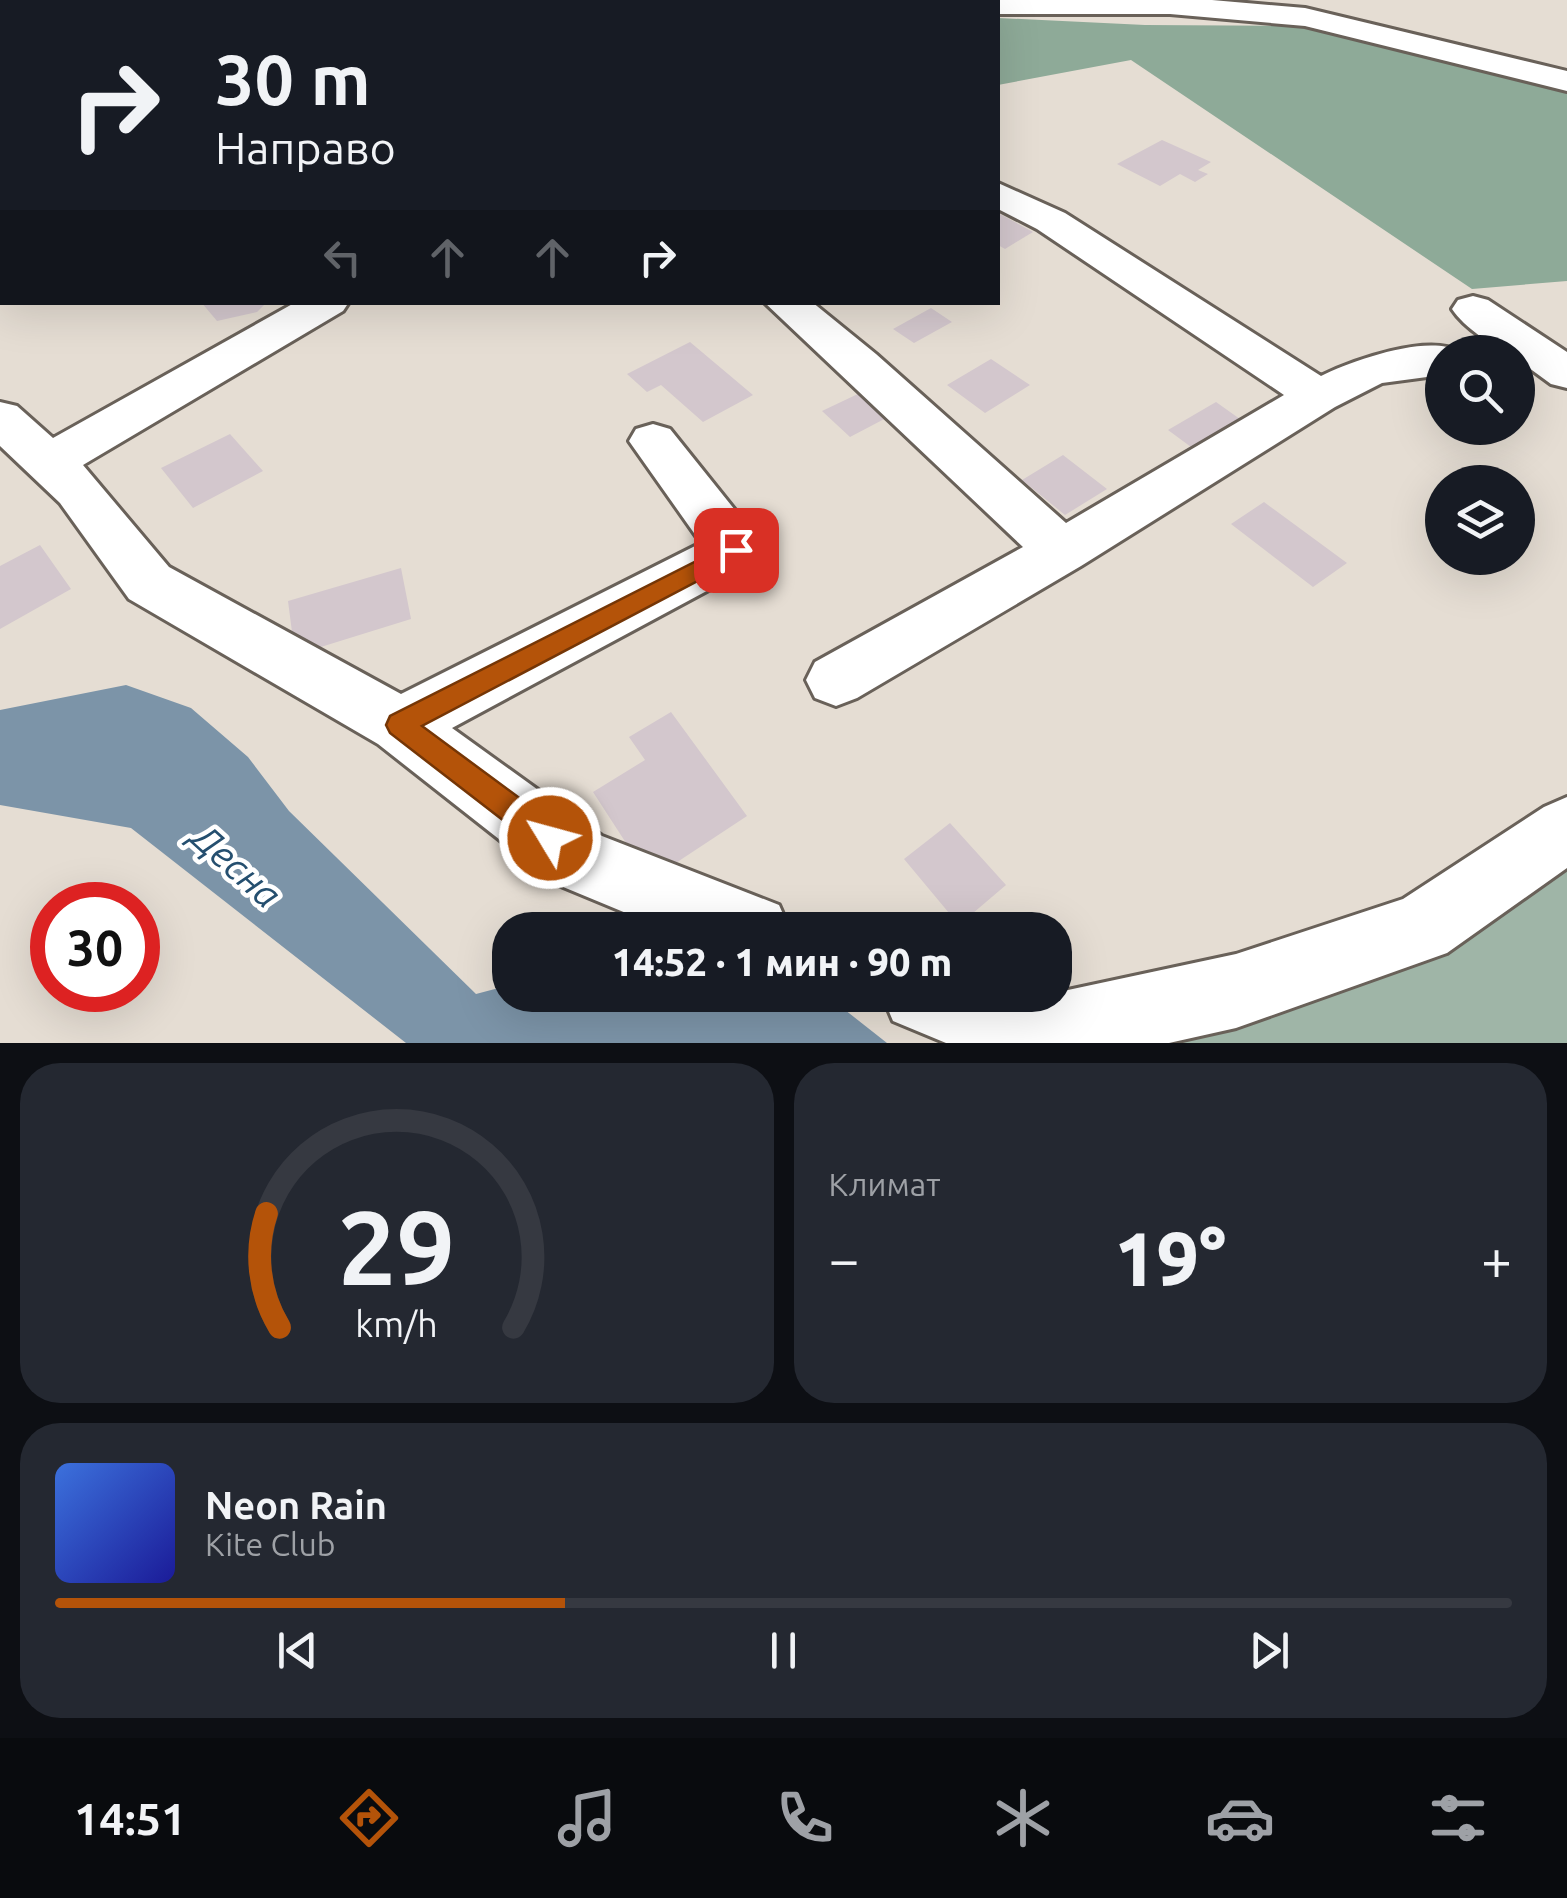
<!DOCTYPE html>
<html lang="ru">
<head>
<meta charset="utf-8">
<style>
  :root { --surface:#171b24; --page:#242831; --text:#f1f3f6; --muted:#9ea1a6; --line:#363941; --accent:#b45309 }
  body { margin:0; font-family:Ubuntu,sans-serif; background:var(--page); color:var(--text); height:100vh; display:flex; flex-direction:column; font-size:38px; white-space:nowrap }
  * { box-sizing:border-box; margin:0 }
  p { font-size:32px; color:var(--muted) }
  .icon { flex:none; width:55px; height:55px; fill:none; stroke:currentColor; stroke-width:2; stroke-linecap:round; stroke-linejoin:round }
  .map { position:relative; height:1043px; overflow:hidden }
  .panel { display:flex; flex-direction:column; gap:20px; padding:20px; background:#0d0f14; flex:1 }
  .panel>* { flex:none }
  .hud { position:absolute; left:0px; top:0px; width:1000px; height:305px; box-shadow:0 10px 40px #0002; background:#171b24; color:var(--text); overflow:hidden }
  .buttons { position:absolute; left:1425px; top:335px; display:grid; gap:20px }
  .buttons a { display:grid; place-items:center; width:110px; height:110px; border-radius:50%; background:var(--surface); box-shadow:0 10px 40px #0002; font-size:50px }
  .speed { position:absolute; left:30px; top:882px; display:flex; gap:20px; font-size:50px; font-weight:700; text-align:center }
  .speed>* { display:grid; place-content:center; width:130px; height:130px; border-radius:50%; background:var(--surface); box-shadow:0 10px 40px #0002; line-height:1 }
  .speed .limit { border:15px solid #d22; background:#fff; color:#111 }
  .pin { position:absolute; display:grid; place-items:center; width:85px; height:85px; color:#fff; margin:-42px; border-radius:20px; box-shadow:0 5px 15px #0006 }
  .me { position:absolute; width:110px; margin:-55px; rotate:307deg; stroke-linejoin:round; filter:drop-shadow(0 0 8px #0008) }
  .turn { display:flex; align-items:center; gap:35px; height:210px; padding:0 50px; font-size:45px }
  .turn .icon { width:130px; height:130px; stroke-width:2.5 }
  .turn b { display:block; font-size:70px; line-height:85px }
  .lanes { display:flex; align-items:center; height:95px; padding:0 50px; background:#0003; justify-content:center; gap:50px; direction:ltr }
  .lanes .off { opacity:.35 }
  .big { font-size:75px; font-weight:800; line-height:1.1 }
  .panel .card { flex:1; display:flex; flex-direction:column; justify-content:center; gap:15px; min-width:0; padding:0 35px; border-radius:40px; background:var(--page) }
  .panel .dial { align-items:center; gap:0 }
  .dial svg { height:260px; overflow:visible; fill:none; stroke:var(--line); stroke-width:7; stroke-linecap:round; text-anchor:middle }
  .dial text { fill:var(--text); stroke:none }
  .song { display:flex; align-items:center; gap:30px }
  .cover { width:120px; height:120px; border-radius:15px; background:linear-gradient(135deg,hsl(220 70% 55%),hsl(240 70% 35%)) }
  .played { height:10px; border-radius:5px; background:linear-gradient(90deg,var(--accent) 35%,var(--line) 35%) }
  .keys { display:flex; justify-content:space-around; direction:ltr }
  .heat { display:flex; justify-content:space-between; align-items:center; font-size:55px; direction:ltr }
  .panel .tiles { flex:1; display:grid; gap:20px; grid-template-columns:1fr 1fr }
  .card:last-child { grid-column:span 2 }
  .trip { position:absolute; left:492px; top:912px; width:580px; height:100px; border-radius:40px; background:var(--surface); box-shadow:0 10px 40px #0002; font-weight:800; line-height:100px; text-align:center }
  .tabs { display:flex; height:160px; justify-content:space-around; align-items:center; background:#090b0e; color:var(--muted) }
  .tabs .icon { width:70px; height:70px }
  .tabs .on { color:var(--accent) }
  .tabs b { font-size:45px; color:var(--text) }
  .map>svg:first-child { display:block }
  .green { fill:#9fb5a7 }
  .forest { fill:#8eaa98 }
  .water { fill:#7c94a8 }
  .building { fill:#d3c7cd }
  .lines { fill:none; stroke-linecap:round; stroke-linejoin:round }
  .minor-casing { stroke:#696159; stroke-width:6 }
  .minor { fill:#fff; fill-rule:evenodd }
  .route { fill:#b45309; stroke:#753606; stroke-width:2.5 }
  .labels { text-anchor:middle; stroke-width:9; stroke-linejoin:round; paint-order:stroke }
  .near-water-label { font-size:38px; font-style:italic; fill:#254f6f; stroke:#fff }
</style>
</head>
<body>
<div class="map">
<svg width="1567" height="1043" viewBox="0 0 1567 1043">
  <rect width="100%" height="100%" fill="#e5ddd3"/>
  <path class="green" d="M 1567,814 L 1567,1043 L 1157,1043 L 1424,907 Z"/>
  <path class="forest" d="M 998,18 L 1145,25 L 1296,26 L 1567,92 L 1567,281 L 1472,289 L 1131,60 L 998,85 Z"/>
  <path class="water" d="M 126,685 L 191,708 L 248,757 L 289,811 L 476,994 L 510,985 L 510,995 L 826,995 L 887,1043 L 406,1043 L 131,828 L 0,805 L 0,710 Z"/>
  <path class="building" d="M 1162,140 L 1211,162 L 1198,170 L 1208,174 L 1195,182 L 1180,174 L 1160,186 L 1117,164 Z
    M 998,213 L 1033,232 L 1005,249 L 998,245 Z
    M 201,302 L 267,302 L 257,312 L 217,321 Z
    M 931,308 L 952,322 L 914,343 L 893,329 Z
    M 690,342 L 753,395 L 703,422 L 661,385 L 647,392 L 627,374 Z
    M 991,359 L 1030,385 L 985,413 L 947,385 Z
    M 862,392 L 890,416 L 850,437 L 822,411 Z
    M 1216,402 L 1254,429 L 1206,458 L 1168,430 Z
    M 230,434 L 263,471 L 193,508 L 161,468 Z
    M 1063,455 L 1107,489 L 1065,515 L 1022,480 Z
    M 1264,502 L 1347,563 L 1313,587 L 1231,524 Z
    M 40,545 L 71,589 L 0,629 L 0,566 Z
    M 401,568 L 411,619 L 295,655 L 288,601 Z
    M 671,712 L 747,816 L 650,880 L 593,792 L 645,760 L 629,737 Z
    M 950,823 L 1006,885 L 959,925 L 904,859 Z"/>
  <g class="lines">
    <defs>
      <path id="minor" d="M 90,0 L 140,0 L 141,2 L 91,2 Z
        M 489,0 L 520,0 L 521,2 L 490,2 Z
        M 987,0 L 1212,0 L 1305,8 L 1567,71 L 1567,91 L 1305,26 L 1170,14 L 998,14 L 998,2 L 985,2 Z
        M 0,32 L 2,32 L 2,50 L 0,50 Z
        M 998,183 L 1065,213 L 1321,376 C 1352,361 1429,333 1460,352 L 1442,352 L 1442,375 L 1382,383 L 1335,407 L 1081,566 L 857,698 L 836,706 L 815,698 L 806,680 L 815,662 L 1023,547 L 764,302 L 812,302 L 876,354 L 1066,523 L 1284,395 L 1037,229 L 998,209 Z
        M 1473,296 L 1488,300 L 1567,352 L 1567,388 L 1551,384 L 1518,360 L 1518,352 C 1497,352 1463,326 1452,309 L 1458,300 Z
        M 296,302 L 349,302 L 343,311 L 83,465 L 169,567 L 401,694 L 701,543 L 629,441 L 636,429 L 653,424 L 670,429 L 755,535 L 763,550 L 755,565 L 452,728 L 602,836 L 779,905 L 790,930 L 667,930 L 556,884 L 378,744 L 129,599 L 60,503 L 0,446 L 0,402 L 17,406 L 53,438 Z
        M 1567,797 L 1567,868 L 1447,953 L 1236,1028 L 1169,1043 L 946,1043 L 893,1021 L 882,995 L 1015,995 L 1026,999 L 1236,954 L 1403,899 L 1544,807 Z"/>
    </defs>
    <use href="#minor" class="minor-casing"/>
    <use href="#minor" class="minor"/>
  </g>
  <path class="route" d="M 736,541 L 748,550 L 745,556 L 422,726 L 560,828 L 564,838 L 560,848 L 550,852 L 539,848 L 390,733 L 386,725 L 390,716 Z"/>
  <g class="labels">
    <g class="near-water-label">
      <text transform="translate(236 866) rotate(42)" y="13">Десна</text>
    </g>
  </g>
</svg>
<div class="buttons">
<a><svg class="icon" aria-label="search" viewBox="0 0 24 24"><circle cx="10" cy="10" r="6"/><path d="M15 15l6 6"/></svg></a>
<a><svg class="icon" aria-label="layers" viewBox="0 0 24 24"><path d="M12 4l9 5-9 5-9-5zM3 14l9 5 9-5"/></svg></a>
</div>
<div class="speed"><div class="limit">30</div></div>
<div class="pin" style="left:736px;top:550px;background:#d93025"><svg class="icon" aria-label="arrive" viewBox="0 0 24 24"><path d="M6 21V4h12l-3 4 3 4H6"/></svg></div>
<svg class="me" style="left:550px;top:838px" viewBox="-20 -20 40 40"><circle r="17" fill="#b45309" stroke="#fff" stroke-width="3"/><path d="M0-11L8 9 0 5-8 9z" fill="#fff"/></svg>
<div class="trip">14:52 · 1 мин · 90 m</div>
<div class="hud">
<div class="turn"><svg class="icon" aria-label="right" viewBox="0 0 24 24"><path d="M7 20v-9h11M14 6l5 5-5 5"/></svg><div><b>30 m</b>Направо</div></div>
<div class="lanes"><svg class="icon off" aria-label="left" viewBox="0 0 24 24"><path d="M17 20v-9H6M10 6l-5 5 5 5"/></svg><svg class="icon off" aria-label="ahead" viewBox="0 0 24 24"><path d="M12 20V5M6 11l6-6 6 6"/></svg><svg class="icon off" aria-label="ahead" viewBox="0 0 24 24"><path d="M12 20V5M6 11l6-6 6 6"/></svg><svg class="icon" aria-label="right" viewBox="0 0 24 24"><path d="M7 20v-9h11M14 6l5 5-5 5"/></svg></div>
</div>
</div>
<section class="panel">
<div class="tiles">
<div class="card dial"><svg viewBox="0 0 100 80">
<path d="M14 69A42 42 0 1 1 86 69"/>
<path d="M14 69A42 42 0 0 1 10 34" stroke="#b45309"/>
<text x="50" y="56" font-size="32" font-weight="700">29</text>
<text x="50" y="72" font-size="11">km/h</text>
</svg></div>
<div class="card"><p>Климат</p>
<div class="heat"><a>−</a><b class="big">19°</b><a>+</a></div>
</div>
<div class="card">
<div class="song"><i class="cover"></i><div><b>Neon Rain</b><p>Kite Club</p></div></div>
<div class="played"></div>
<div class="keys"><svg class="icon" aria-label="previous" viewBox="0 0 24 24"><path d="M18 5L8 12l10 7zM5 5v14"/></svg><svg class="icon" aria-label="pause" viewBox="0 0 24 24"><path d="M8 5v14M16 5v14"/></svg><svg class="icon" aria-label="next" viewBox="0 0 24 24"><path d="M6 5l10 7-10 7zM19 5v14"/></svg></div>
</div>
</div>
</section>
<nav class="tabs">
<b>14:51</b>
<svg class="icon on" aria-label="directions" viewBox="0 0 24 24"><path d="M12 3l9 9-9 9-9-9zM9 14v-3h6M13 9l2 2-2 2"/></svg>
<svg class="icon" aria-label="music" viewBox="0 0 24 24"><path d="M9 18V5l10-2v13"/><circle cx="6" cy="18" r="3"/><circle cx="16" cy="16" r="3"/></svg>
<svg class="icon" aria-label="phone" viewBox="0 0 24 24"><path d="M5 4h4l2 5-3 2q2 4 5 5l2-3 5 2v4C11 20 4 13 5 4z"/></svg>
<svg class="icon" aria-label="climate" viewBox="0 0 24 24"><path d="M12 3v18M4 7l16 10M4 17L20 7"/></svg>
<svg class="icon" aria-label="car" viewBox="0 0 24 24"><path d="M5 17H2v-5l4-1 3-4h7l3 4 3 1v5h-3M9 17h6M6 11h13"/><circle cx="7" cy="17" r="2"/><circle cx="17" cy="17" r="2"/></svg>
<svg class="icon" aria-label="filters" viewBox="0 0 24 24"><path d="M4 7h16M4 17h16"/><circle cx="9" cy="7" r="2"/><circle cx="15" cy="17" r="2"/></svg>
</nav>
</body>
</html>
